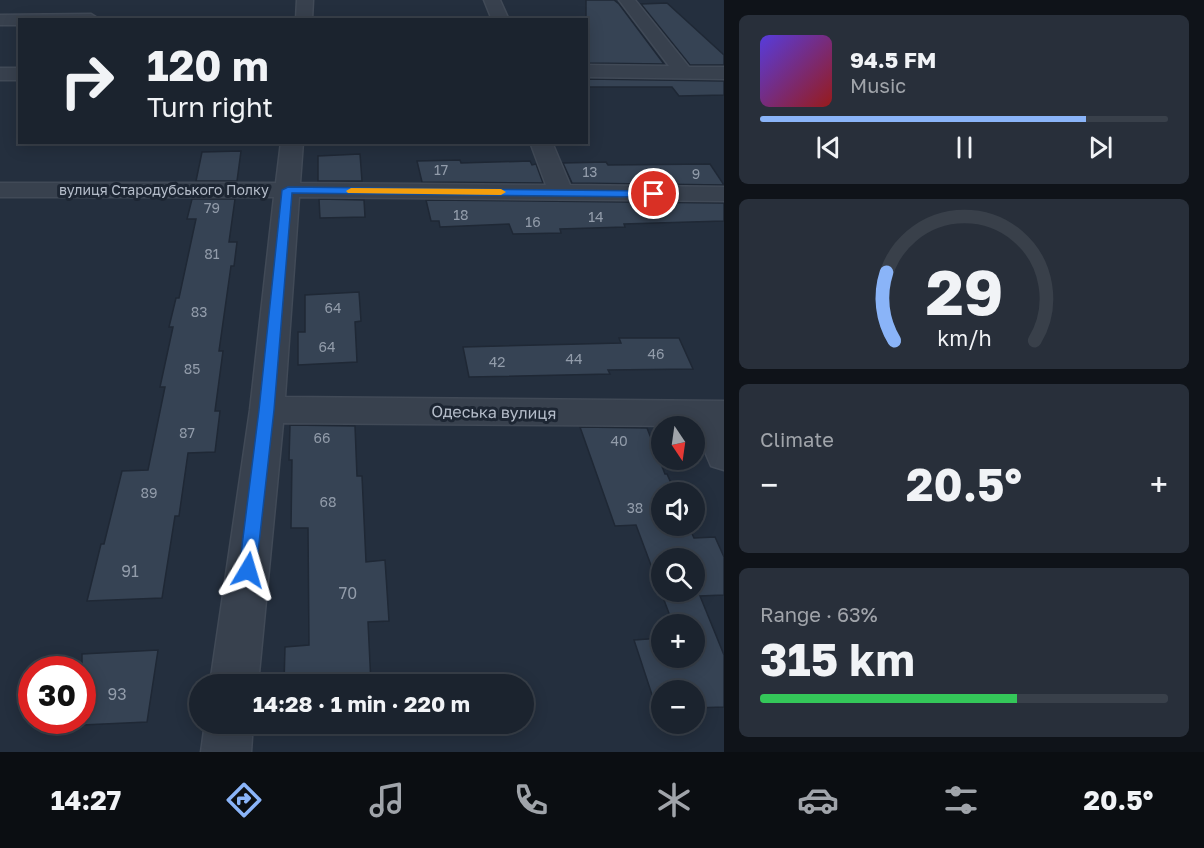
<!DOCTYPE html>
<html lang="en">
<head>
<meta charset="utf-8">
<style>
  :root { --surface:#1b232e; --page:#282f3a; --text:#f1f3f6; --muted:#a0a4aa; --line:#39404a; --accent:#8ab4f8 }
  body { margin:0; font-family:"Golos Text",sans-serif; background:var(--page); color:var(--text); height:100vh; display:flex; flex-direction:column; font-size:22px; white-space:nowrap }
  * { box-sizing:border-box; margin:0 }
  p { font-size:20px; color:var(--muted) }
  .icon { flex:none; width:33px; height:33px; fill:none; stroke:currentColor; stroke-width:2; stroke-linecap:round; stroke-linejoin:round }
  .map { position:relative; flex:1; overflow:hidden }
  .drawer { display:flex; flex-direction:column; gap:15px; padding:15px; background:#0f1319; width:480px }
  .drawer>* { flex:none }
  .hud { position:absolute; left:18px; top:18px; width:570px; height:126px; border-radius:0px; box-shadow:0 3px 15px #0003,0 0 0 2px var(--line); background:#1b232e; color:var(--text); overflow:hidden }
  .needle { width:39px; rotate:167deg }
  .tools { position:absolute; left:651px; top:416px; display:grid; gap:12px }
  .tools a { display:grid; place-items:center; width:54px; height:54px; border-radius:50%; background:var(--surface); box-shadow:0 3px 15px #0003,0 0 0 2px var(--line); font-size:30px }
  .speed { position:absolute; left:18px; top:656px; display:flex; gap:12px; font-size:30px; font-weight:700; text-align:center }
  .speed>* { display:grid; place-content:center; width:78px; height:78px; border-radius:50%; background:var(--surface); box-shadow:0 3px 15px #0003,0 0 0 2px var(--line); line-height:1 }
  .speed .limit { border:9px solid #d22; background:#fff; color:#111 }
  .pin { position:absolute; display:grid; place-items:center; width:51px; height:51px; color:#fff; margin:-26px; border:3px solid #fff; border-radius:50%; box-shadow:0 2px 6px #0007 }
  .me { position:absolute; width:66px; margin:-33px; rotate:7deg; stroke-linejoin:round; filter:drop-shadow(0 0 4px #0008) }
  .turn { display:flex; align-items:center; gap:21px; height:126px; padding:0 30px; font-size:27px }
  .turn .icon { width:78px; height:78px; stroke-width:2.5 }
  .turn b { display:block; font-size:42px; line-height:51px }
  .big { font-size:45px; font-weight:700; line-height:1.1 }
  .drawer .widget { flex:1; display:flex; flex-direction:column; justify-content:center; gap:9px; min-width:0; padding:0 21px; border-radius:9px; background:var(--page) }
  .drawer .dial { align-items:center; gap:0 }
  .dial svg { height:156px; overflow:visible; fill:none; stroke:var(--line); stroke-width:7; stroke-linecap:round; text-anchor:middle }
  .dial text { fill:var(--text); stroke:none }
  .song { display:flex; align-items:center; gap:18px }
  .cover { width:72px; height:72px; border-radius:9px; background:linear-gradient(135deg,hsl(250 70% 55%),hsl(0 70% 35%)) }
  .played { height:6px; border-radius:3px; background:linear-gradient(90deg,var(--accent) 80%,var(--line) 80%) }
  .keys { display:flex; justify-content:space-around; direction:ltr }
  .heat { display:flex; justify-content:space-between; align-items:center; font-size:33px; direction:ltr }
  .charge { height:9px; border-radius:4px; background:linear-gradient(90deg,#34c759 63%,var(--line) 0) }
  .trip { position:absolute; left:189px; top:674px; width:345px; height:60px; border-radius:30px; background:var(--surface); box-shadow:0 3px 15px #0003,0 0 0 2px var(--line); font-weight:700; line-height:60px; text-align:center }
  .tab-bar { display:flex; height:96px; justify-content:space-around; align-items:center; background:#0b0e12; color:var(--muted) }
  .tab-bar .icon { width:42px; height:42px }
  .tab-bar .on { color:var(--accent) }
  .tab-bar b { font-size:27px; color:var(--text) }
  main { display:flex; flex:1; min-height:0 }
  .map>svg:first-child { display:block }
  .building { fill:#364354; stroke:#1f2835; stroke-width:1.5; fill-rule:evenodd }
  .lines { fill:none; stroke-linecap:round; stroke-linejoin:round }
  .minor-casing { stroke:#414a57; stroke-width:3 }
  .minor { fill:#38414e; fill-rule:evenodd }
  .route { fill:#1a73e8; stroke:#114b97; stroke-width:1.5 }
  .slow { fill:#f59e0b }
  .labels { text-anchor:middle; stroke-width:6; stroke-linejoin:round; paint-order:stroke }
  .number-label { font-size:14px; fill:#929caa }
  .far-street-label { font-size:14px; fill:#b4bcc9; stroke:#1d2633 }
  .street-label { font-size:16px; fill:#b4bcc9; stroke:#1d2633 }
  .near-number-label { font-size:16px; fill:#929caa }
</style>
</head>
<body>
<main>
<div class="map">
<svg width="724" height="752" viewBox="0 0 724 752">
  <rect width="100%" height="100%" fill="#242f3e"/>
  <path class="building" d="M 586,0 L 614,0 L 619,4 L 664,64 L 586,63 Z
    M 667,3 L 724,55 L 724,65 L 690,65 L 641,4 Z
    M 586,79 L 724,81 L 724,95 L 679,96 L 672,87 L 586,87 Z
    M 241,151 L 237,181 L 196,181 L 202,152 Z
    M 360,154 L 362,181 L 318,181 L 318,156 Z
    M 460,160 L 461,163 L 530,161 L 532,165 L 536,164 L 543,183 L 422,182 L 417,161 Z
    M 606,162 L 608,165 L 710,164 L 724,185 L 572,183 L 563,163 Z
    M 192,199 L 235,199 L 229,242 L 237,242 L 234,266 L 231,266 L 219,351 L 223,351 L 215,411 L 220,411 L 215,452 L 188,453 L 179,516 L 175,516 L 162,598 L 87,601 L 101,544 L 104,544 L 122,471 L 148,470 L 165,387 L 160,387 L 173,327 L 169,327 L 176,298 L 179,298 L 196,219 L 187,219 Z
    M 319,199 L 364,200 L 365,217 L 320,218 Z
    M 426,200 L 724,203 L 724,221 L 624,224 L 625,227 L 560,229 L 561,233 L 513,234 L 509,224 L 440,227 L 439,221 L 431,221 Z
    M 359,292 L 361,321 L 355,322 L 357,362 L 298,365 L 298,332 L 305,332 L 305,295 Z
    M 619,338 L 679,338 L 693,369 L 608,370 L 610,374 L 469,377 L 463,347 L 621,343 Z
    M 290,425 L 355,426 L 357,476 L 362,476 L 366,562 L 385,560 L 389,621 L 368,622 L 371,684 L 284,684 L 285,647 L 309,645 L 308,528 L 291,528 L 292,460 L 289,460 Z
    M 580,427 L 647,428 L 665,474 L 667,474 L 675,492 L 662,492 L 662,525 L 688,525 L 694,538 L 715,537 L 724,557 L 724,595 L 700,596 L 724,655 L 724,707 L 694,708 L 694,690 L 662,690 L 662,710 L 657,710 L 634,640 L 662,638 L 662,657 L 694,657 L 694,624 L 673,624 L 636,525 L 615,526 ZM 662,558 L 694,558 L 694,591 L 662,591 Z
    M 158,650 L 147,722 L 82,725 L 82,654 Z"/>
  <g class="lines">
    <defs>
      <path id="minor" d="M 297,0 L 313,0 L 312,20 L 296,20 Z
        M 484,0 L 500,0 L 509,20 L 492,20 Z
        M 619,0 L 635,0 L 689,67 L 724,67 L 724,79 L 586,77 L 586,65 L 669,66 Z
        M 91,14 L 99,19 L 20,20 L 20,25 L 0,25 L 0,15 Z
        M 0,68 L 20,68 L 20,80 L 0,80 Z
        M 281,142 L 303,142 L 300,183 L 546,185 L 530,142 L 552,142 L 570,185 L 724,187 L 724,201 L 299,197 L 285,397 L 724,401 L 724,470 L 711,466 L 694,426 L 283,423 L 258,684 L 210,684 L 250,410 L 274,197 L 0,197 L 0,183 L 276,183 Z
        M 205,723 L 253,723 L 251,752 L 201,752 Z"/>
    </defs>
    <use href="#minor" class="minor-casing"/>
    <use href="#minor" class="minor"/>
  </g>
  <path class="route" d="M 288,187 L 654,191 L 659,194 L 654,197 L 292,193 L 274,410 L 256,570 L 254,575 L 248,578 L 241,575 L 239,570 L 259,410 L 282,190 Z"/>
  <path class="slow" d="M 351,188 L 501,189 L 506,192 L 501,195 L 348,193 L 346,191 Z"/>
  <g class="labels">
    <g class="number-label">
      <text x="441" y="175">17</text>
      <text x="590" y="177">13</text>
      <text x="696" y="179">9</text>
      <text x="212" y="213">79</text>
      <text x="461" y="220">18</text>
      <text x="596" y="222">14</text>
      <text x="533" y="227">16</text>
      <text x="212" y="259">81</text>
      <text x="333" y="313">64</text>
      <text x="199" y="317">83</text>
      <text x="327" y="352">64</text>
      <text x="656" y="359">46</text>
      <text x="574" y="364">44</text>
      <text x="497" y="367">42</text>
      <text x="192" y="374">85</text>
      <text x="187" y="438">87</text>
      <text x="322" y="443">66</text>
      <text x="619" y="446">40</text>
      <text x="149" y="498">89</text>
      <text x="328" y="507">68</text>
      <text x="635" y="513">38</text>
    </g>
    <g class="far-street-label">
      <text x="164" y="195">вулиця Стародубського Полку</text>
    </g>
    <g class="street-label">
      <text transform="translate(494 412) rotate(1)" y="6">Одеська вулиця</text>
    </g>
    <g class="near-number-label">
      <text x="130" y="577">91</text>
      <text x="348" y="599">70</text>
      <text x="117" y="700">93</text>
    </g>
  </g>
</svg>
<div class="tools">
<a><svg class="needle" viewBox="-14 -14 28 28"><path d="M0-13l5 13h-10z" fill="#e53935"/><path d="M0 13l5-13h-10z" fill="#a0a4aa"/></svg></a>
<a><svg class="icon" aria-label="sound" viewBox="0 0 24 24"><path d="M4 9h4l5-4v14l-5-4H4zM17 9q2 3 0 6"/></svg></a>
<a><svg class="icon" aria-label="search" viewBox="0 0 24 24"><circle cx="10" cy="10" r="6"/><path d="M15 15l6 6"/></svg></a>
<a>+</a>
<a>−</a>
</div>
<div class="speed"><div class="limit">30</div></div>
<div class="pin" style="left:654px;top:194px;background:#d93025"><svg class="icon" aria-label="arrive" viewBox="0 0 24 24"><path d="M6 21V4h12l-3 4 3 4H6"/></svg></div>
<svg class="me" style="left:248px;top:570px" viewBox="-20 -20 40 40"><path d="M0-17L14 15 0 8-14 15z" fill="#1a73e8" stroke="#fff" stroke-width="4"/></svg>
<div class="trip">14:28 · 1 min · 220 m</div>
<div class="hud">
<div class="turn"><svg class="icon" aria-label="right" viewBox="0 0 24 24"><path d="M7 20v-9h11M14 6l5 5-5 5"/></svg><div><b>120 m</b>Turn right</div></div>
</div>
</div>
<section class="drawer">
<div class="widget">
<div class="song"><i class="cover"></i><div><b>94.5 FM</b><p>Music</p></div></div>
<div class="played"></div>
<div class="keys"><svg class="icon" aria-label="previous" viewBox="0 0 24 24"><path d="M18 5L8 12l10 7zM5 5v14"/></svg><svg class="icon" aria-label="pause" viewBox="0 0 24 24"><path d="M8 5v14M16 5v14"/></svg><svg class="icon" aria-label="next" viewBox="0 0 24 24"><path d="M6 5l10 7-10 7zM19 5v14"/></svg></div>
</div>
<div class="widget dial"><svg viewBox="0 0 100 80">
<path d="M14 69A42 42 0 1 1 86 69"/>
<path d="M14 69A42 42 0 0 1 10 34" stroke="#8ab4f8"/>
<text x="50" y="56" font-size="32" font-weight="700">29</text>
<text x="50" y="72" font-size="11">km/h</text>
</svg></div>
<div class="widget"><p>Climate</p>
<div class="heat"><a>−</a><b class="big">20.5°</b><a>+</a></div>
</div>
<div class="widget"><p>Range · 63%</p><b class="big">315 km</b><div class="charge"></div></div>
</section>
</main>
<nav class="tab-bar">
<b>14:27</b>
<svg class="icon on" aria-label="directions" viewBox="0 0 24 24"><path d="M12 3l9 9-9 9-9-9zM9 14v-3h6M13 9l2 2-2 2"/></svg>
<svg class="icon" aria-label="music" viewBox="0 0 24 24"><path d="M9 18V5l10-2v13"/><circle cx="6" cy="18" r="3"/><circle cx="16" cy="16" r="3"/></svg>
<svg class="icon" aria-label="phone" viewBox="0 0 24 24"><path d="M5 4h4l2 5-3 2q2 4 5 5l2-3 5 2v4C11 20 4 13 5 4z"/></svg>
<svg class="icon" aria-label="climate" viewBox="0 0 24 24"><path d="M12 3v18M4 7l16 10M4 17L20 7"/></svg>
<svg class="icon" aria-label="car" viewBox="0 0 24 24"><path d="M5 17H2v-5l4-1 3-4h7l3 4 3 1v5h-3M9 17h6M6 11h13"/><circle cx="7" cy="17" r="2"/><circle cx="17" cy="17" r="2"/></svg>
<svg class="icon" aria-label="filters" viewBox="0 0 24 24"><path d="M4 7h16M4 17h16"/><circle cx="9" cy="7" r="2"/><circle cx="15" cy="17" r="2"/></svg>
<b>20.5°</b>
</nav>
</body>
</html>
